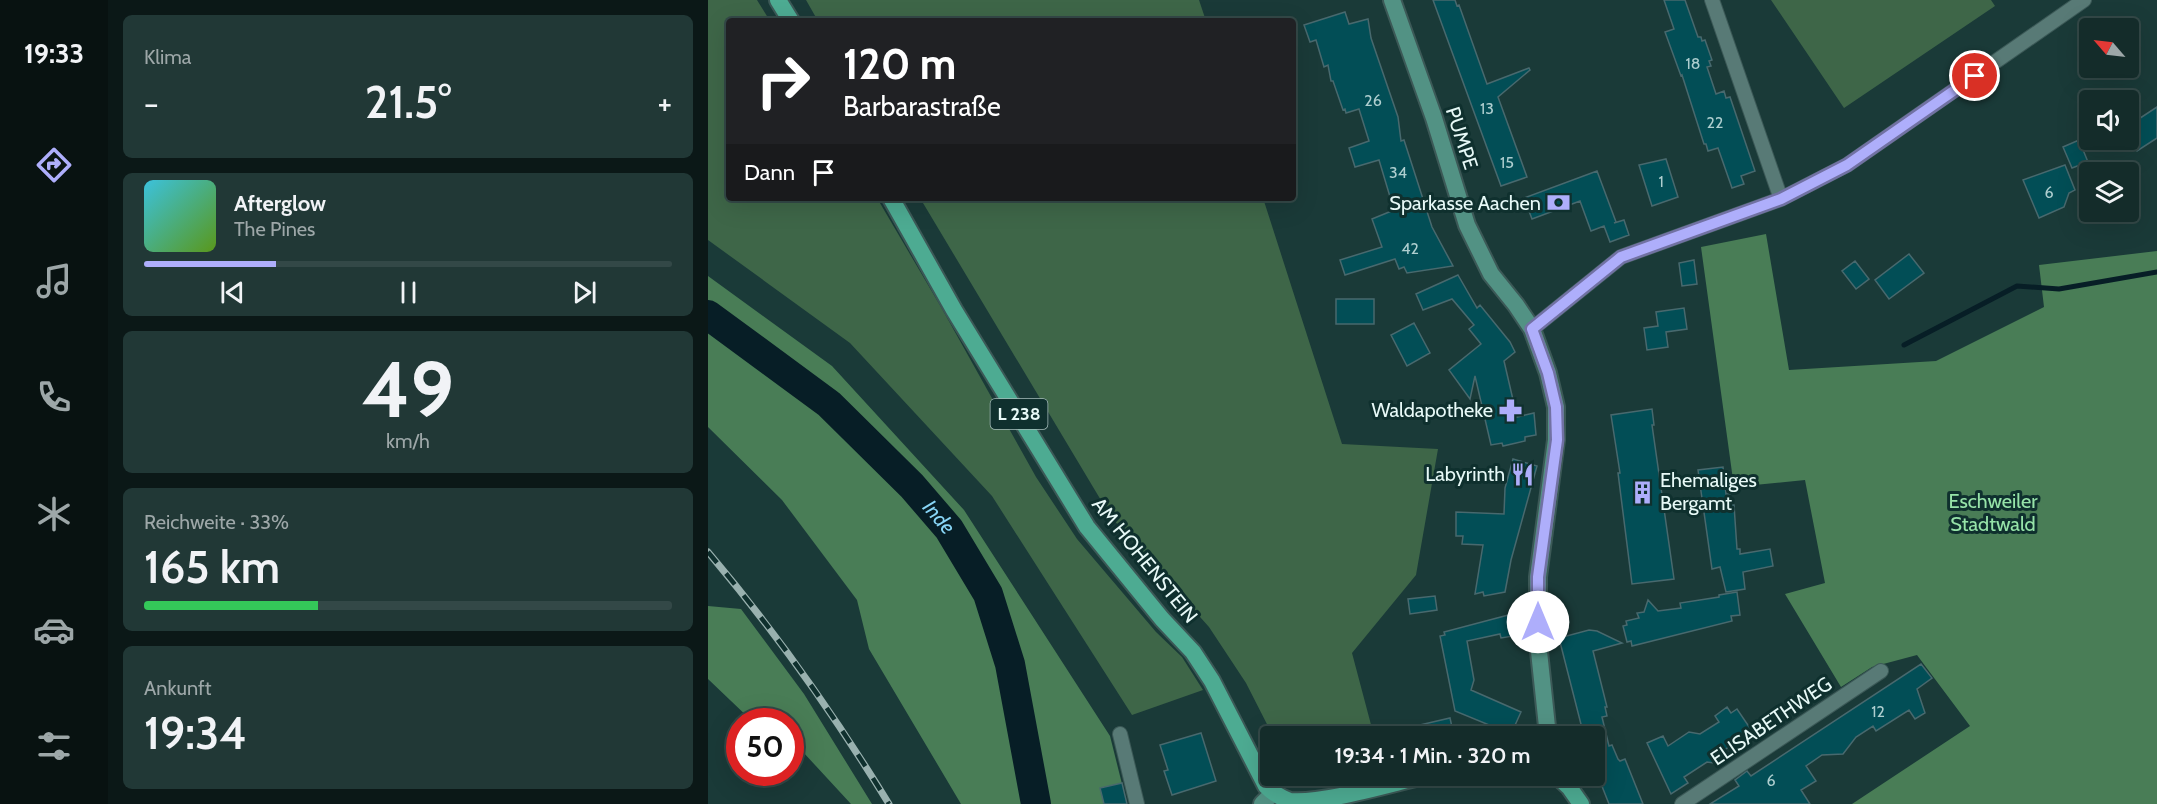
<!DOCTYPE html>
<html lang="de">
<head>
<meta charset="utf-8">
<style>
  :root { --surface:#142c2a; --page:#213836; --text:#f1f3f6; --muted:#9da7a8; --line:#334847; --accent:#aeaefb }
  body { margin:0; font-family:Cabin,sans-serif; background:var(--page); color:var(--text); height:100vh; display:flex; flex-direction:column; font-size:22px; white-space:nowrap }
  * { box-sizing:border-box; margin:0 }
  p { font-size:20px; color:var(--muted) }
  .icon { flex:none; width:33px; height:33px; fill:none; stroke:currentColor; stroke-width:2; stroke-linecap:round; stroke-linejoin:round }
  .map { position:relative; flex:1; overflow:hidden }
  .side { display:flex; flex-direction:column; gap:15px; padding:15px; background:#0b1817; width:600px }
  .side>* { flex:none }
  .hud { position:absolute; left:18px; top:18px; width:570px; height:183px; border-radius:6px; box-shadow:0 6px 24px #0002,0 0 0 2px var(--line); background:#202124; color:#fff; overflow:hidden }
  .needle { width:39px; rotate:298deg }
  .controls { position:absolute; left:1371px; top:18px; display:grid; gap:12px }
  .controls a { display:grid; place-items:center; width:60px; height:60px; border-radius:6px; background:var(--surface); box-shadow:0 6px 24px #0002,0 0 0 2px var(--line); font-size:30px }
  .speed { position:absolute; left:18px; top:708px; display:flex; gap:12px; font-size:30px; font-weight:700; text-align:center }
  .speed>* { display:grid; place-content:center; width:78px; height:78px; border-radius:50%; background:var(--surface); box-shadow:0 6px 24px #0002,0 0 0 2px var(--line); line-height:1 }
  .speed .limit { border:9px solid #d22; background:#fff; color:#111 }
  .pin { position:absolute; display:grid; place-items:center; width:51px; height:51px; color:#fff; margin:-26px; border:3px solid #fff; border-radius:50%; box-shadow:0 2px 6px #0007 }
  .me { position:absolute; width:66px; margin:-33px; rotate:0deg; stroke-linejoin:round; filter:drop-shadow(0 0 4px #0008) }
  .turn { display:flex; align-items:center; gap:21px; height:126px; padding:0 18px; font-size:27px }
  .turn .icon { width:78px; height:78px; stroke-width:2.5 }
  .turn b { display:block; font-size:42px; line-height:51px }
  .then { display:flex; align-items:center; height:57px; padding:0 18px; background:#0003; gap:12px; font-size:22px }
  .big { font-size:45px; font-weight:600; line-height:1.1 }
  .side .card { flex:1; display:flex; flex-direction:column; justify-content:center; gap:9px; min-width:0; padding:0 21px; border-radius:9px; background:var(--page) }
  .side .dial { align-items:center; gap:0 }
  .dial b { font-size:78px; line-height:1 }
  .song { display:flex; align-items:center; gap:18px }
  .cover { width:72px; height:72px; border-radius:9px; background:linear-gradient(135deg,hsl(190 70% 55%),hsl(90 70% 35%)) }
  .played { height:6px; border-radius:3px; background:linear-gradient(90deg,var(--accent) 25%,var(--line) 25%) }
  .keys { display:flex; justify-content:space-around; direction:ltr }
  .heat { display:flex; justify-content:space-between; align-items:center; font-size:33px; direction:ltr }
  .charge { height:9px; border-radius:4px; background:linear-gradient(90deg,#34c759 33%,var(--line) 0) }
  .trip { position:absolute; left:552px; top:726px; width:345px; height:60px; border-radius:6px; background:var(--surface); box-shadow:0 6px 24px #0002,0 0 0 2px var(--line); font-weight:600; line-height:60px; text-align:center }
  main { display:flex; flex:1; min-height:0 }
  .tab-bar { display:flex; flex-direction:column; width:108px; justify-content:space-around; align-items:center; background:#081211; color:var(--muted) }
  .tab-bar .icon { width:42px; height:42px }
  .tab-bar .selected { color:var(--accent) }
  .tab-bar b { font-size:27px; color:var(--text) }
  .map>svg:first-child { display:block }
  .green { fill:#3e6648 }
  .forest { fill:#497d56 }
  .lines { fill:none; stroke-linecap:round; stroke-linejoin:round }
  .stream { stroke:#071e26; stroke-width:5 }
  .river { stroke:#071e26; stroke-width:30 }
  .building { fill:#024e56; stroke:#48696e; stroke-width:1.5 }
  .minor-casing { stroke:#3c5957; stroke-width:16 }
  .secondary-casing { stroke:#3c5957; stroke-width:20 }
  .primary-casing { stroke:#3c5957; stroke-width:20 }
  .minor { stroke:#587a76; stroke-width:14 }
  .secondary { stroke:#529284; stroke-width:16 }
  .primary { stroke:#4dab92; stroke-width:16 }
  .rail-casing { stroke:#99b1af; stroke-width:7 }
  .rail { stroke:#0f302e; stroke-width:4.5; stroke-dasharray:14; stroke-linecap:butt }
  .route-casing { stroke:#7171a3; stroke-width:15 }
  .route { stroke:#aeaefb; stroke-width:10 }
  .labels { text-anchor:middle; stroke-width:6; stroke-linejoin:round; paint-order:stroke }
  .number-label { font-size:16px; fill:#aececf }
  .shield { fill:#0f302e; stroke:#a6bdbb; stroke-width:1.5 }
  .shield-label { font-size:18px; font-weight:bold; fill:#e7f9f7 }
  .street-label { font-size:20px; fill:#e7f9f7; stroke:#0f302e }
  .poi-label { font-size:20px; fill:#e7f9f7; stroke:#0f302e; text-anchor:end }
  .park-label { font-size:20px; fill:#96e3a8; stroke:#0f302e }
  .water-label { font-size:21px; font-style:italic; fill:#88d6f7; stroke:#0f302e }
</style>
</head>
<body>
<main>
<nav class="tab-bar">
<b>19:33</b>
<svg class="icon selected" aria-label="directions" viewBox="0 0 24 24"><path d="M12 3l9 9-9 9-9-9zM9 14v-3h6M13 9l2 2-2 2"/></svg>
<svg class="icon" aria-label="music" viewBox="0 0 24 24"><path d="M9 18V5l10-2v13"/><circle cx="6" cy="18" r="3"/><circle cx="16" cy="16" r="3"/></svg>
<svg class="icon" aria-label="phone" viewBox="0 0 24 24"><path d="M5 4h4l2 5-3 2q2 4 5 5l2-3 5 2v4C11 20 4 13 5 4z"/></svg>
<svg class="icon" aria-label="climate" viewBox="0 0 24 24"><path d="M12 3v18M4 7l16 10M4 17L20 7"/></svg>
<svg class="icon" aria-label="car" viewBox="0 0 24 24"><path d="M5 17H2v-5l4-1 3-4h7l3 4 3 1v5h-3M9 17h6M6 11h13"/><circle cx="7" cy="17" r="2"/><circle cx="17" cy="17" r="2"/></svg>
<svg class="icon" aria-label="filters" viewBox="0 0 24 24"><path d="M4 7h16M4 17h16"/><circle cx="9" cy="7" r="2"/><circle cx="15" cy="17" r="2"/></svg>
</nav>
<section class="side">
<div class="card"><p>Klima</p>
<div class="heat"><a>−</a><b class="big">21.5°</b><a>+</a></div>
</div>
<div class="card">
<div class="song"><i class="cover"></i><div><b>Afterglow</b><p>The Pines</p></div></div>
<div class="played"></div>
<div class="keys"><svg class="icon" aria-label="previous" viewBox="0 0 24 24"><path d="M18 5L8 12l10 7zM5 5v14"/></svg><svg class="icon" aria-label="pause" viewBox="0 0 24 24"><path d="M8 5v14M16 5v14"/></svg><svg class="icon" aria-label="next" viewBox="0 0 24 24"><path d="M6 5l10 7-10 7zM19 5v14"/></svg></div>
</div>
<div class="card dial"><b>49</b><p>km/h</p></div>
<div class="card"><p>Reichweite · 33%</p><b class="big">165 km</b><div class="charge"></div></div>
<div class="card"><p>Ankunft</p><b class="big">19:34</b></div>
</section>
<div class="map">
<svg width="1449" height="804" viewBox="0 0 1449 804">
  <rect width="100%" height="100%" fill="#1a3a38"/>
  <path class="green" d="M 0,0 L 49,0 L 62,21 L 21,21 L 21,198 L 169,198 L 233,307 L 328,477 L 369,539 L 448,632 L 474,657 L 495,690 L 424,715 L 284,496 L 142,343 L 0,240 Z
    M 98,0 L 491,0 L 498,21 L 110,21 Z
    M 1063,0 L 1283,0 L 1287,6 L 1136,108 Z
    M 212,198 L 555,198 L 634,444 L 730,449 L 708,575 L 644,653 L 666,736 L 565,736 L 538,683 L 501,627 L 403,517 Z"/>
  <path class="forest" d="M 1058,234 L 1081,370 L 1228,361 L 1336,307 L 1331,265 L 1449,251 L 1449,804 L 1144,804 L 1262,726 L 1209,655 L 1164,667 L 1133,687 L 1077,594 L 1117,583 L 1097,480 L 1026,487 L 993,247 Z
    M 0,276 L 124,366 L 256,510 L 402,736 L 419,804 L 253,804 L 161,649 L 149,600 L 74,500 L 0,427 Z
    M 0,606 L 33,609 L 96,694 L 164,804 L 143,804 L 95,752 L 83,751 L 82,722 L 44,721 L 0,679 Z"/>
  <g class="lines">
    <path class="stream" d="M 1196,345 L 1309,286 L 1351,289 L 1449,272"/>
    <path class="river" id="s1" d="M 0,315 L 121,404 L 204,486 L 241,529 L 280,594 L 302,664 L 328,804"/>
  </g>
  <path class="building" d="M 725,0 L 747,0 L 749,6 L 751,5 L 779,84 L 821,68 L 822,70 L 790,97 L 819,177 L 793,186 Z
    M 956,0 L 977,0 L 990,37 L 993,37 L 994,41 L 997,40 L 1004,60 L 1001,61 L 1003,66 L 999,67 L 1008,94 L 1016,91 L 1018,98 L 1022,97 L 1047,171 L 1033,176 L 1036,184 L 1024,188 L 1010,148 L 1000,151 L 998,144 L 996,144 L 974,75 L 973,76 L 957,32 L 966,29 Z
    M 637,12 L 641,24 L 660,19 L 663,38 L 690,117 L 693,141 L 696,140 L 724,227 L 745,266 L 699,273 L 696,267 L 691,269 L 687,259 L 637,275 L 632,260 L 674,247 L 664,219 L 686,210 L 671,160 L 647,167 L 641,148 L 661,141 L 651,109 L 638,113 L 637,109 L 635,110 L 625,81 L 623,81 L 620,65 L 616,67 L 608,40 L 602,42 L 596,25 Z
    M 1449,107 L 1449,138 L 1429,151 L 1420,139 L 1420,126 Z
    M 1371,140 L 1380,162 L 1364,168 L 1355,147 Z
    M 958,159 L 970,197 L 944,206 L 931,165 Z
    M 1357,165 L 1367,190 L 1361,193 L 1356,207 L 1331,218 L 1315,180 Z
    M 889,171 L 908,222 L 906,223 L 916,220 L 921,235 L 902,242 L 896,226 L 883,231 L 872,201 L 824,219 L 816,198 Z
    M 1201,254 L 1216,273 L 1181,299 L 1167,280 Z
    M 986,260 L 989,284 L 974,286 L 971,263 Z
    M 1147,261 L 1161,279 L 1148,289 L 1134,271 Z
    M 750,275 L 769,308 L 772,305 L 802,342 L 807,352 L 796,361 L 809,417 L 826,413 L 828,435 L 817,437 L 817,441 L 795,446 L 794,443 L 783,445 L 767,376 L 762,399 L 741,370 L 773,344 L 761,329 L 766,325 L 744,299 L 715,310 L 708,294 Z
    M 628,299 L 666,299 L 666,324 L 628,324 Z
    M 976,308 L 979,329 L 958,332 L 960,347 L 939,350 L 936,328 L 950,326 L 948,312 Z
    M 706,323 L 722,353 L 699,366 L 683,335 Z
    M 944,409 L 946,425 L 944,425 L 966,579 L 924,584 L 910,473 L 912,473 L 903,415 Z
    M 805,459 L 829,466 L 803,560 L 797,592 L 776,596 L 775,592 L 767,594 L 775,545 L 754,544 L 755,536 L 748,536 L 748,512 L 796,514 L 797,488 Z
    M 1015,467 L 1018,494 L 1022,494 L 1023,505 L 1026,505 L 1029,549 L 1032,549 L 1032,554 L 1062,549 L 1065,566 L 1035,572 L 1037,589 L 1018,592 L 1012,567 L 1004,569 L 990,470 Z
    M 1029,592 L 1032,615 L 1023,616 L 1024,621 L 924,646 L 923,641 L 919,642 L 915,626 L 919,625 L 918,621 L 931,618 L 929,613 L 936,612 L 940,600 L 950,611 L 973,608 L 972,603 L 1011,597 L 1011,595 Z
    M 727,596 L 729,610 L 702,614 L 700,599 Z
    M 808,613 L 812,635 L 793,638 L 792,634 L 759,641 L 766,680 L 763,690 L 813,712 L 803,734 L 747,711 L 732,636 L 737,635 L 736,632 Z
    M 881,630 L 889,631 L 914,643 L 885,651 L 899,707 L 897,707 L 899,716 L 894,717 L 901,746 L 904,745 L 910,759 L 912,761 L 917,759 L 935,804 L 901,804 L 886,766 L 886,736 L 876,736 L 851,638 Z
    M 1213,664 L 1224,678 L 1209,689 L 1217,713 L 1207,719 L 1201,710 L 1168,731 L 1165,726 L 1148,737 L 1135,754 L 1114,755 L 1098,766 L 1108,781 L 1093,790 L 1102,804 L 1002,804 L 1031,786 L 1027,780 L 1039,771 L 1043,776 Z
    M 1019,707 L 1023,713 L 1029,709 L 1044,731 L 1012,753 L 1011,759 L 1006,763 L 999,762 L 976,777 L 980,783 L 963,794 L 939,743 L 955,736 L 960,746 L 981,732 L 992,734 L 1011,722 L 1007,716 Z
    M 742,718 L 746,736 L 687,736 L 686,731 Z
    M 493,733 L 508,781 L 464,795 L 456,771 L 460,770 L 452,745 Z
    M 414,783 L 419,804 L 396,804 L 392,788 Z"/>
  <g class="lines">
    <defs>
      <path id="minor" d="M 1004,0 L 1073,199
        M 824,329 L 913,257 L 1073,199 L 1139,165 L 1376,0
        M 412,734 L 429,804
        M 974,804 L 1173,671"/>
      <path id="secondary" d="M 684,0 L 726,118 L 759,225 L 783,274 L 808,305 L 824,329 L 840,373 L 848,407 L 848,440 L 830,577 L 830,642 L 840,736
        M 554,804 L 565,793"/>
      <path id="primary" d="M 70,0 L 83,21
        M 183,198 L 246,310 L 379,527 L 454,619 L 485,652 L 504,681 L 558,786 C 564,792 573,798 582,801 C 615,804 681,784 716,776
        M 849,776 L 861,787 L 873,804"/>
    </defs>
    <use href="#minor" class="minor-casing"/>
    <use href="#secondary" class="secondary-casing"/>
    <use href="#primary" class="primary-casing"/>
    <use href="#minor" class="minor"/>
    <use href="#secondary" class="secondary"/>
    <use href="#primary" class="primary"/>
    <defs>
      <path id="rail" d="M 0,552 C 67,631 127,716 181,804"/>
    </defs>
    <use href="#rail" class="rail-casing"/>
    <use href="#rail" class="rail"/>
  </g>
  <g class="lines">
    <defs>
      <path id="route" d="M 830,622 L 830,577 L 849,440 L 848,407 L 840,373 L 824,329 L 913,257 L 1073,199 L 1139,165 L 1267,76"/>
    </defs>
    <use href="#route" class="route-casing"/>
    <use href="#route" class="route"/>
  </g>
  <defs>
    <symbol id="bank-bare" viewBox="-9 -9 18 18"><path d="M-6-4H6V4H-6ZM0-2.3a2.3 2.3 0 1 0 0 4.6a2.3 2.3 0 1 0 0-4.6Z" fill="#aeaefb" stroke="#0f302e" stroke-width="2.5" paint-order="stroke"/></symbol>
    <symbol id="pharmacy-bare" viewBox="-9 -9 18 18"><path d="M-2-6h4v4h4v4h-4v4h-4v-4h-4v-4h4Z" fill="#aeaefb" stroke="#0f302e" stroke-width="2.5" paint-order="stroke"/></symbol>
    <symbol id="restaurant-bare" viewBox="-9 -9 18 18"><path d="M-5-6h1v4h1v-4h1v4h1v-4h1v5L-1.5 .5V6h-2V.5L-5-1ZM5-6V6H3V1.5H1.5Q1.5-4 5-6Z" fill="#aeaefb" stroke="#0f302e" stroke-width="2.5" paint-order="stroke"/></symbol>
    <symbol id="building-bare" viewBox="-9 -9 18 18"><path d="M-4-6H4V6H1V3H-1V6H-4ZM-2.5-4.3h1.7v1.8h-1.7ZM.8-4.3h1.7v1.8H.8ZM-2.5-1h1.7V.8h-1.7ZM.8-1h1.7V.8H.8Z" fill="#aeaefb" stroke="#0f302e" stroke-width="2.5" paint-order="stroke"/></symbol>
  </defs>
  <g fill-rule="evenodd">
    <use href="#bank-bare" x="834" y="186" width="33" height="33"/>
    <use href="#pharmacy-bare" x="786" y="394" width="33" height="33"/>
    <use href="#restaurant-bare" x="798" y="458" width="33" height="33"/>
    <use href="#building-bare" x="918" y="476" width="33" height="33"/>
  </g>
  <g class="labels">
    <g class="number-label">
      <text x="985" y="69">18</text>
      <text x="665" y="106">26</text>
      <text x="779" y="114">13</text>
      <text x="1007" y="128">22</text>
      <text x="799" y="168">15</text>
      <text x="690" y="178">34</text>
      <text x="953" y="187">1</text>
      <text x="1341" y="198">6</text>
      <text x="702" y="254">42</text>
      <text x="1170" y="717">12</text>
      <text x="1063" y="786">6</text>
    </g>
    <rect class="shield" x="282.5" y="399" width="57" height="30" rx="4.5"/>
    <g class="shield-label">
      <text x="311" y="420">L 238</text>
    </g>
    <g class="street-label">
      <text transform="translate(754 138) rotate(72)" y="7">PUMPE</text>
      <text transform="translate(437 560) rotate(51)" y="7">AM HOHENSTEIN</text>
      <text transform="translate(1063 721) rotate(-34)" y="7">ELISABETHWEG</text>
    </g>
    <g class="poi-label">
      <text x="833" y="210">Sparkasse Aachen</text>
      <text x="785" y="417">Waldapotheke</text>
      <text x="797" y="481">Labyrinth</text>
      <text x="952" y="487" text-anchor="start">Ehemaliges<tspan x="952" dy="23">Bergamt</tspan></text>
    </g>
    <g class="park-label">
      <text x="1285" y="508">Eschweiler<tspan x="1285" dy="23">Stadtwald</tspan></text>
    </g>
    <g class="water-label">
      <text dy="7" stroke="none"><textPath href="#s1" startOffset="308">Inde</textPath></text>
    </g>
  </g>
</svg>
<div class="controls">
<a><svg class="needle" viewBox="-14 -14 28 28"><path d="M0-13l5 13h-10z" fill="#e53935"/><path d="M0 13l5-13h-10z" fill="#9da7a8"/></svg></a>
<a><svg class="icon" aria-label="sound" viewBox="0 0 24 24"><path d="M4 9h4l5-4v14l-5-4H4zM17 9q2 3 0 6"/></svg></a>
<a><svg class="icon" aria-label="layers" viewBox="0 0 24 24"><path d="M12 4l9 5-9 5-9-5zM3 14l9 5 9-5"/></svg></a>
</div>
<div class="speed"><div class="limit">50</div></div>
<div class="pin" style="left:1267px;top:76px;background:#d93025"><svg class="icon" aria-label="arrive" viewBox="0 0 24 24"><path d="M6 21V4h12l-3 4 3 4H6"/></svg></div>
<svg class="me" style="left:830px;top:622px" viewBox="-20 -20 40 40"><circle r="19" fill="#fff"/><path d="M0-13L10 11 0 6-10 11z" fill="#aeaefb"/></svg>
<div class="trip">19:34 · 1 Min. · 320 m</div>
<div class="hud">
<div class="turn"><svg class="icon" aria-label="right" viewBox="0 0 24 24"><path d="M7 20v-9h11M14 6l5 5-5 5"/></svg><div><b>120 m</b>Barbarastraße</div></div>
<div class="then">Dann<svg class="icon" aria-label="arrive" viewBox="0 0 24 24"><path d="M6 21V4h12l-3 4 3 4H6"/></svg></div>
</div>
</div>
</main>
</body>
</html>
